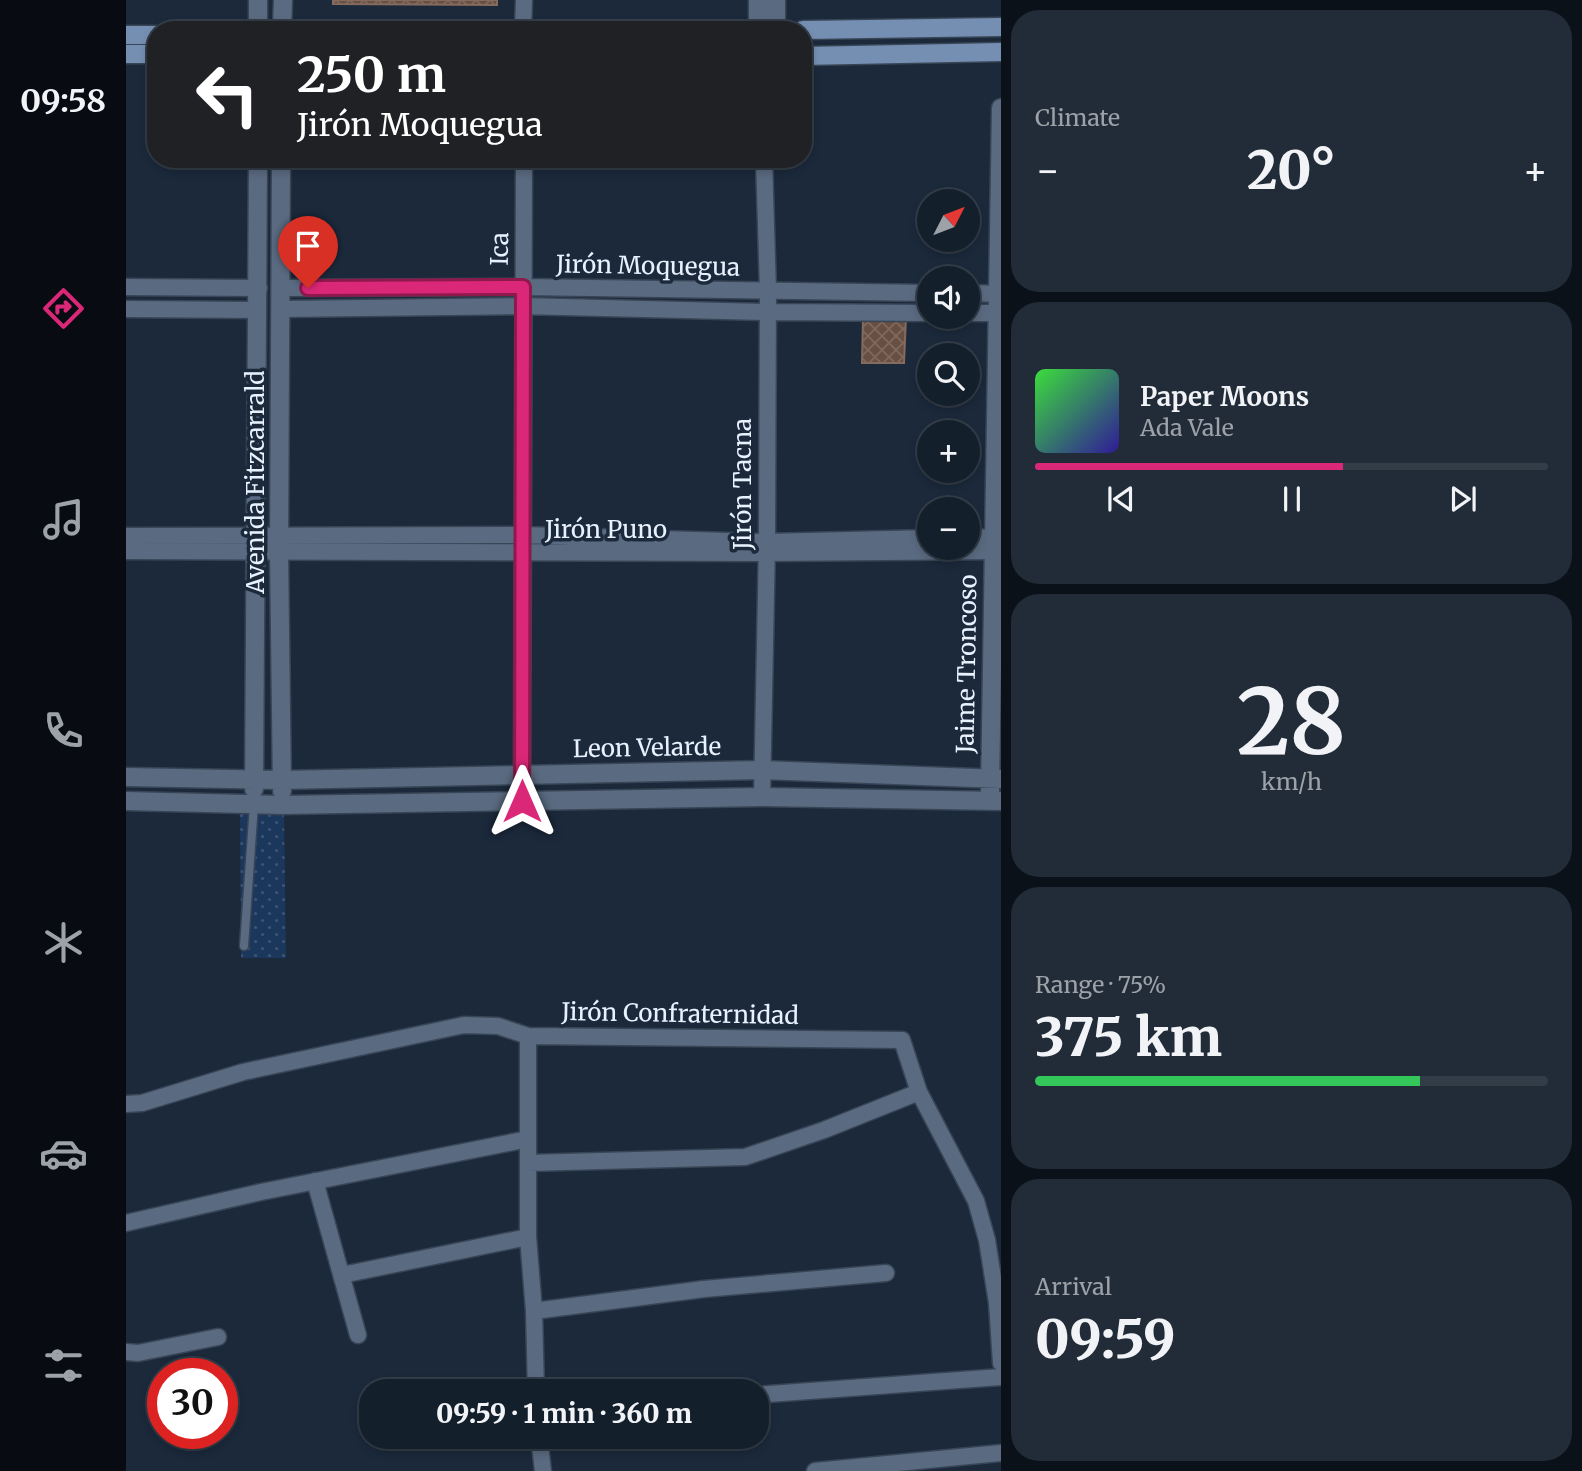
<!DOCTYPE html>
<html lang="en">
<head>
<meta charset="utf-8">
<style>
  :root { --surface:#141f2c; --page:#212c38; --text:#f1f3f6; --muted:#9da2a9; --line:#333d48; --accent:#db2777 }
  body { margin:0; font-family:Merriweather,serif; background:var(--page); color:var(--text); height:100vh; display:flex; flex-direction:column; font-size:26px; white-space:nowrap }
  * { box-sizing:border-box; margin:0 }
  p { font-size:23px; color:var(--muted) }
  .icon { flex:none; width:38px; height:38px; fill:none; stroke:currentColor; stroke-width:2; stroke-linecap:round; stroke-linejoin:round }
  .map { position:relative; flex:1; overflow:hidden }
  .details { display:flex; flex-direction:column; gap:10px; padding:10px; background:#0b1118; width:581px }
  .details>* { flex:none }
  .banner { position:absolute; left:21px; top:21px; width:665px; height:147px; border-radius:28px; box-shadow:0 4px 10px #0003,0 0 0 2px var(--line); background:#202124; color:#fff; overflow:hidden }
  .needle { width:46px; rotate:48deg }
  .tools { position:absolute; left:791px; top:189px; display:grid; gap:14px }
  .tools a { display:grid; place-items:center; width:63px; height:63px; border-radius:50%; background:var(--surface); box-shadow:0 4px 10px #0003,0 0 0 2px var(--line); font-size:35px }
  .speed { position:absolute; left:21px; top:1358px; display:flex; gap:14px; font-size:35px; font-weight:700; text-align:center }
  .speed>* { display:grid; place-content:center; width:91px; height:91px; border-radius:50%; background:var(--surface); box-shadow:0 4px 10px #0003,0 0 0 2px var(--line); line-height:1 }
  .speed .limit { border:10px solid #d22; background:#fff; color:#111 }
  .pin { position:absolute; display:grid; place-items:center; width:60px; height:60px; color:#fff; margin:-72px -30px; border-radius:50% 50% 50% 0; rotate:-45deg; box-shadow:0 0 7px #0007 }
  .pin .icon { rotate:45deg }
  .me { position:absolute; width:77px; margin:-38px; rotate:0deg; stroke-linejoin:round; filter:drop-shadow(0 0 5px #0008) }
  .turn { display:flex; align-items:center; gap:24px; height:147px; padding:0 35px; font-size:32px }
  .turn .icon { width:91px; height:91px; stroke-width:2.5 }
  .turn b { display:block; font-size:49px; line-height:60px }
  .big { font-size:52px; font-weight:800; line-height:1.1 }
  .details .tile { flex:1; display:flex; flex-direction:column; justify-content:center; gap:10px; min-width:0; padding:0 24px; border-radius:28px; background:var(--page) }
  .details .dial { align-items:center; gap:0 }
  .dial b { font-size:91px; line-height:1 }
  .song { display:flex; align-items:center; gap:21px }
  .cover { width:84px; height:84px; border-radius:10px; background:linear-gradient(135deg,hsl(120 70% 55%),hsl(250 70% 35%)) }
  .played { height:7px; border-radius:4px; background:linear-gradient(90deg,var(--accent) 60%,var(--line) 60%) }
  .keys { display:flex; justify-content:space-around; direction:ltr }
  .heat { display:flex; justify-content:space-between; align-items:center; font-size:38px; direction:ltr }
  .charge { height:10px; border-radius:5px; background:linear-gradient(90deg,#34c759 75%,var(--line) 0) }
  .trip { position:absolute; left:233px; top:1379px; width:410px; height:70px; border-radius:28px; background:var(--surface); box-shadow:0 4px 10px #0003,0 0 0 2px var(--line); font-weight:800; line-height:70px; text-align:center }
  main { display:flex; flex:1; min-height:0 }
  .tabs { display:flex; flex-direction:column; width:126px; justify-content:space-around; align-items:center; background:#080c12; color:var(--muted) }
  .tabs .icon { width:49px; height:49px }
  .tabs .active { color:var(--accent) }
  .tabs b { font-size:32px; color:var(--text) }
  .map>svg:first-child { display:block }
  .park { fill:url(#park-dots) }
  .building { fill:url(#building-cross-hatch); stroke:#856b5d; stroke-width:2 }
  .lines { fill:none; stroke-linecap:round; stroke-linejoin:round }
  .service-casing { stroke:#384556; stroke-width:11 }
  .minor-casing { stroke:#384556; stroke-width:19 }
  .tertiary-casing { stroke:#384556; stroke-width:21 }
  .secondary-casing { stroke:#384556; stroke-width:21 }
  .service { stroke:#5a6a80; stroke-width:8 }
  .minor { stroke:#5a6a80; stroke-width:16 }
  .tertiary { stroke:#5a6a80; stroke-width:18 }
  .secondary { stroke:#758fb2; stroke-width:18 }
  .route-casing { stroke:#8e194d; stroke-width:18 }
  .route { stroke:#db2777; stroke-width:12 }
  .labels { text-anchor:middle; stroke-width:7; stroke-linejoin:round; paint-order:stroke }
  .street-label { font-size:24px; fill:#e8f1fe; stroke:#1b293b }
</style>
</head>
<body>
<main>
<nav class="tabs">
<b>09:58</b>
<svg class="icon active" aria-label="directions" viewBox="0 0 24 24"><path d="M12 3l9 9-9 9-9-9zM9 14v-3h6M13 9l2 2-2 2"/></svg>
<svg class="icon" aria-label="music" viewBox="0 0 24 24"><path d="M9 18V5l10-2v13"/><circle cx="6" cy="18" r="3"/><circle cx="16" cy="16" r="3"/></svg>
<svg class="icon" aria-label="phone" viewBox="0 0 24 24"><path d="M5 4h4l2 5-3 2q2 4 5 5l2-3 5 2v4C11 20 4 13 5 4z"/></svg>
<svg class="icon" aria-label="climate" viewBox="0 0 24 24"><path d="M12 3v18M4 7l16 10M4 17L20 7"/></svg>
<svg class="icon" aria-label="car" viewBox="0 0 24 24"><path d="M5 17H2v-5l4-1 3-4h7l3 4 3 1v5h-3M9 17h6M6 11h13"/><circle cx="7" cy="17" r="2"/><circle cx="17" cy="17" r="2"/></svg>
<svg class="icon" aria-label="filters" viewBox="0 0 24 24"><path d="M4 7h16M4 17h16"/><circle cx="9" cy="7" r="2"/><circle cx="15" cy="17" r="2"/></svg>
</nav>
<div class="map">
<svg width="875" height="1471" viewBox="0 0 875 1471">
  <defs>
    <pattern id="park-dots" width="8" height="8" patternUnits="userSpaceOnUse" patternTransform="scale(1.75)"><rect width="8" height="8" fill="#1b375c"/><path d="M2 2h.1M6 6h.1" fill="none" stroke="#3c5474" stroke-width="1.8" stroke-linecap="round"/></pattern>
    <pattern id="building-cross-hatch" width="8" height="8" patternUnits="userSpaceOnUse" patternTransform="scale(1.75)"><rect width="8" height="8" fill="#684f42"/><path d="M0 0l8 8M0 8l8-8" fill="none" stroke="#7e695e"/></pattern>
  </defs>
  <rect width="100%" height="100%" fill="#1b293b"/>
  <path class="park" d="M 114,810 L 158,813 L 160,958 L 115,958 Z"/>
  <path class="building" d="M 207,0 L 371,0 L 371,5 L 207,4 Z
    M 737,317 L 780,317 L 778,363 L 736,363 Z"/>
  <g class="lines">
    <defs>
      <path id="service" d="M 118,946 L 128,804"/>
      <path id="minor" d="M 397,30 L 398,0
        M 0,287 L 133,288
        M 155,288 L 397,287 L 803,293
        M 842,293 L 875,294
        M 0,309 L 132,310
        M 156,309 L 396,306 L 642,312 L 803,313
        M 842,313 L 875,313
        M 0,536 L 396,535 L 641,542 L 803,538
        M 842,538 L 875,537
        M 0,551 L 641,553 L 875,551
        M 636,797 L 641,542 L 642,291 L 638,159
        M 396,801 L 398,159
        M 402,1036 L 402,1237 L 408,1311 L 410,1391
        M 0,1104 L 16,1103 L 117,1072 L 338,1025 L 372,1026 L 402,1036 L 776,1040 L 793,1092 L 850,1201 L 861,1240 L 871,1303 L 875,1363
        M 402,1163 L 619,1157 L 698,1130 L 793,1092
        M 189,1181 L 232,1335
        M 0,1223 L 135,1192 L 402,1139
        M 216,1275 L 402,1237
        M 408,1311 L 578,1289 L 760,1273
        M 0,1352 L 12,1353 L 92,1337
        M 630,1395 L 875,1377
        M 413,1437 L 417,1471
        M 689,1471 L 875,1453"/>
      <path id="tertiary" d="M 132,30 L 132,0
        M 156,30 L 157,0
        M 632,30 L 632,0
        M 650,30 L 650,0
        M 155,159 L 153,551 L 156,791
        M 0,777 L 156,780 L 636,770 L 875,779
        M 128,789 L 132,159
        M 864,791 L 875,108
        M 0,801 L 156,805 L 636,797 L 875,801"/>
      <path id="secondary" d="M 677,30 L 875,27
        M 0,35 L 30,35
        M 0,54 L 30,54
        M 677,56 L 875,52"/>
    </defs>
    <use href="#service" class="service-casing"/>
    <use href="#minor" class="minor-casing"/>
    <use href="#tertiary" class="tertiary-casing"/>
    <use href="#secondary" class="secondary-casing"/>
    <use href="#service" class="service"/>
    <use href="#minor" class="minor"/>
    <use href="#tertiary" class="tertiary"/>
    <use href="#secondary" class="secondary"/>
  </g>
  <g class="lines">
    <defs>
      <path id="route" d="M 182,288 L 397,287 L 396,801"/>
    </defs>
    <use href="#route" class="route-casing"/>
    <use href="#route" class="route"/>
  </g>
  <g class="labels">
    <g class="street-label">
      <text transform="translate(374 249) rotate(-89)" y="8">Ica</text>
      <text transform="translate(522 266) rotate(1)" y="8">Jirón Moquegua</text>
      <text transform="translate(130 482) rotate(-90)" y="8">Avenida Fitzcarrald</text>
      <text transform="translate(617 484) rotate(-90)" y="8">Jirón Tacna</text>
      <text x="480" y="538">Jirón Puno</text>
      <text transform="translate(841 664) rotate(-89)" y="8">Jaime Troncoso</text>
      <text transform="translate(521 748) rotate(-1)" y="8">Leon Velarde</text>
      <text transform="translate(554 1014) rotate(1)" y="8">Jirón Confraternidad</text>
    </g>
  </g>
</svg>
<div class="tools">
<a><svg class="needle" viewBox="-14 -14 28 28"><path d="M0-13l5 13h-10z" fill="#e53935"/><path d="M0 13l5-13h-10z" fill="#9da2a9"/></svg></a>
<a><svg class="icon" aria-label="sound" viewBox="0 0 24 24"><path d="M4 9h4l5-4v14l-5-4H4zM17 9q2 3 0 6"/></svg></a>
<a><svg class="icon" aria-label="search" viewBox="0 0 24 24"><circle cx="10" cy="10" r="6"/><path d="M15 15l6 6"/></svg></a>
<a>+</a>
<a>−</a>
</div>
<div class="speed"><div class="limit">30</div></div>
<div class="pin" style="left:182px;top:288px;background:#d93025"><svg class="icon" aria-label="arrive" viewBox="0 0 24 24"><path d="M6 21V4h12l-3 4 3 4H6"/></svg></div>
<svg class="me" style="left:396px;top:801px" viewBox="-20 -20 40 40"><path d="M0-17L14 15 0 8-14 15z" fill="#db2777" stroke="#fff" stroke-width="4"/></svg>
<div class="trip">09:59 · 1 min · 360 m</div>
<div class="banner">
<div class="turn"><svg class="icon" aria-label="left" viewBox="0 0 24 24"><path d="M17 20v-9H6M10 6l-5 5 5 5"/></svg><div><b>250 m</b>Jirón Moquegua</div></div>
</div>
</div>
<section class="details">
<div class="tile"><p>Climate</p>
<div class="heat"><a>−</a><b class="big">20°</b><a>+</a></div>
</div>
<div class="tile">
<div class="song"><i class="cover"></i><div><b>Paper Moons</b><p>Ada Vale</p></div></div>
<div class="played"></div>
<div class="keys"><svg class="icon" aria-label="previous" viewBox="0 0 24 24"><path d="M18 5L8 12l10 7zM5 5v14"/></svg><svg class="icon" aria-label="pause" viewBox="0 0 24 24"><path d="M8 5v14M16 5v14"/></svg><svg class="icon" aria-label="next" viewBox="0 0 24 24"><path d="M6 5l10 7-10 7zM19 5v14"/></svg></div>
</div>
<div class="tile dial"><b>28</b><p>km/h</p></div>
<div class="tile"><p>Range · 75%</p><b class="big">375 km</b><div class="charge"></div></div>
<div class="tile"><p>Arrival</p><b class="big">09:59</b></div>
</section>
</main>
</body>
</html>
